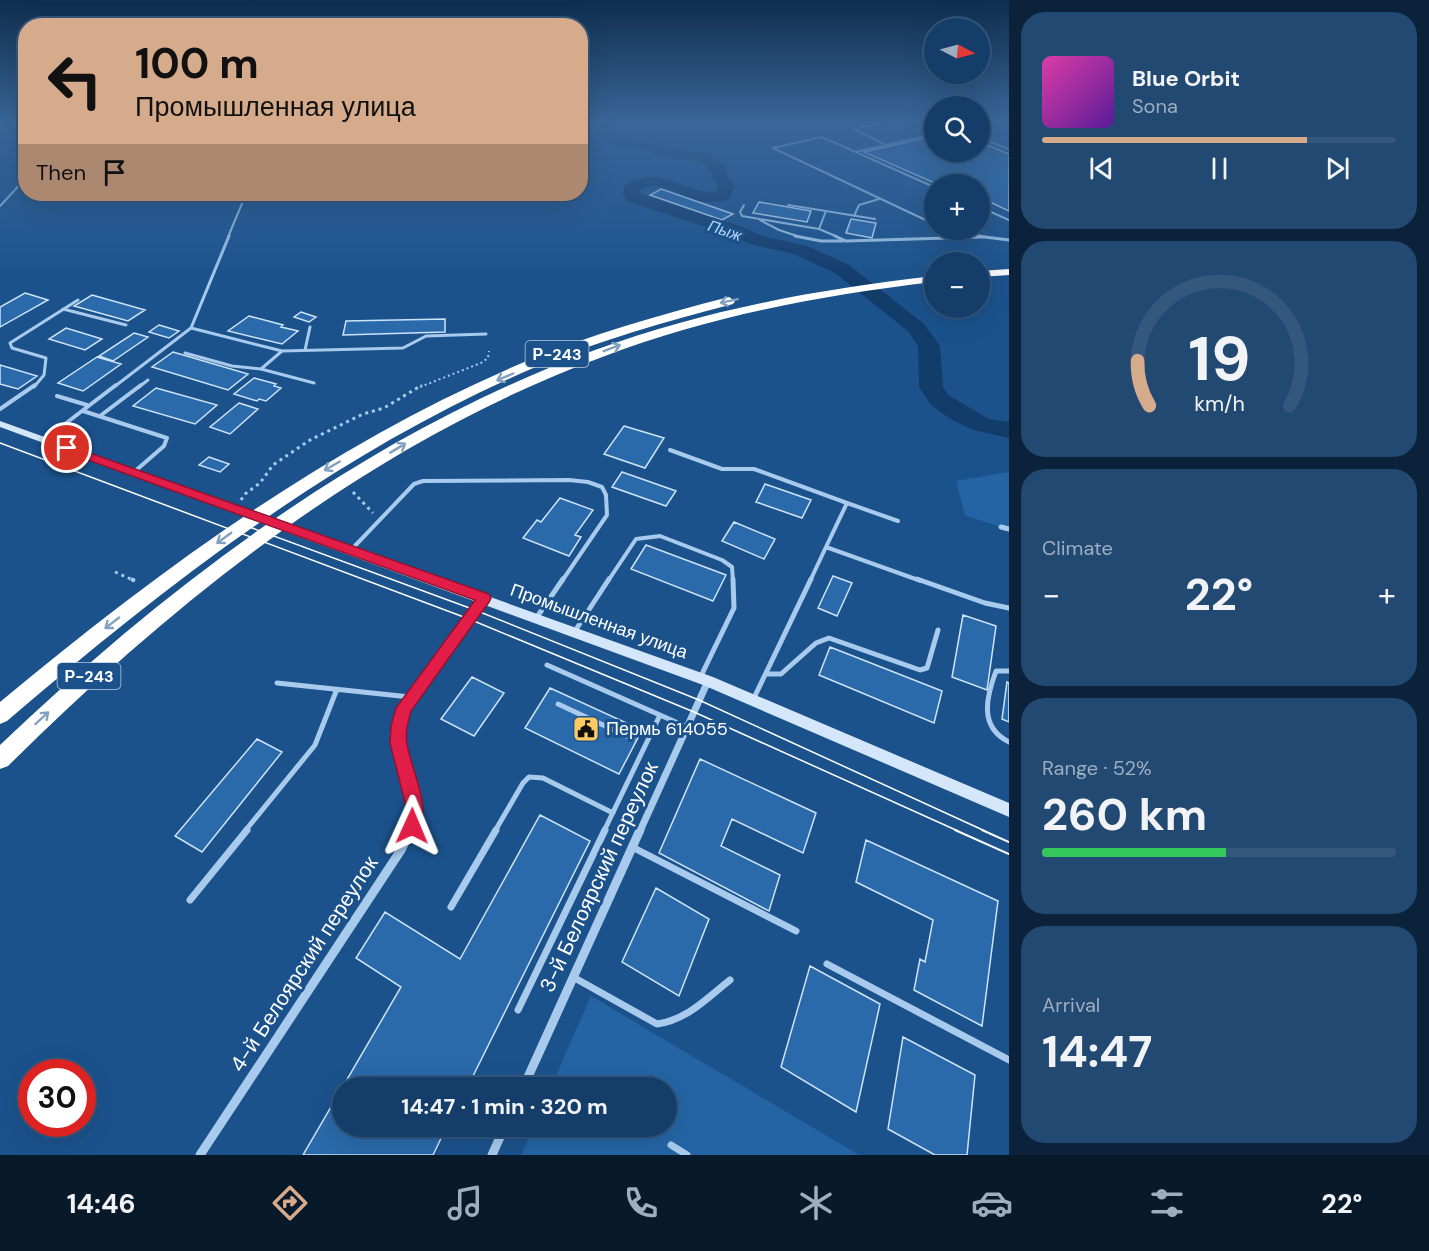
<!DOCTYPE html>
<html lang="en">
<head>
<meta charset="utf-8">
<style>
  :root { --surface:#143e69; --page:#214971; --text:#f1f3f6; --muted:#9daec0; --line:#33577d; --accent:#d6ab8b }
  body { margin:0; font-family:"DM Sans",sans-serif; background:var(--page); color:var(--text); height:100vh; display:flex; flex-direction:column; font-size:22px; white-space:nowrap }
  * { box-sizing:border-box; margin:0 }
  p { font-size:20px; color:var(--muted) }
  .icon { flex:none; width:33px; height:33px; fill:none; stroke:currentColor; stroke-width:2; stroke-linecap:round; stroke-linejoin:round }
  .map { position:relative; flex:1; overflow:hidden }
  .side { display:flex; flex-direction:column; gap:12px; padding:12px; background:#0b223a; width:420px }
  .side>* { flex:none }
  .top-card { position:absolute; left:18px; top:18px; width:570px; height:183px; border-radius:24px; box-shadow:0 6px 24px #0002,0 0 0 2px var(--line); background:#d6ab8b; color:#111; overflow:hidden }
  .needle { width:39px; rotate:96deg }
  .buttons { position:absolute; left:924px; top:18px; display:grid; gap:12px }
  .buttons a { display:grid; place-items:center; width:66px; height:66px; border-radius:50%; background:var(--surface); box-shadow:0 6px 24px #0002,0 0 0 2px var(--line); font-size:30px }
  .speed { position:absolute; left:18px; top:1059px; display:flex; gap:12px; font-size:30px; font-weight:700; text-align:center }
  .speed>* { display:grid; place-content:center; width:78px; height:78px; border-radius:50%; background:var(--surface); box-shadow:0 6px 24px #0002,0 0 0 2px var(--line); line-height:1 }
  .speed .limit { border:9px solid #d22; background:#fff; color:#111 }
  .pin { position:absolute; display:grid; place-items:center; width:51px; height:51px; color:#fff; margin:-26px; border:3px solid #fff; border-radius:50%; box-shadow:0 2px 6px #0007 }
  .me { position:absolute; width:66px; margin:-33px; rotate:1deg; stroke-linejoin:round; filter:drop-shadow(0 0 4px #0008) }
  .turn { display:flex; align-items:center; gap:21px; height:126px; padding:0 18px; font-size:27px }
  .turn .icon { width:78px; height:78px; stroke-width:2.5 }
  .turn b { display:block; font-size:42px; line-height:51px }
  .then { display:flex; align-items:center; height:57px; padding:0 18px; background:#0003; gap:12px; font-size:22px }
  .big { font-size:45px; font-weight:700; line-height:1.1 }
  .side .card { flex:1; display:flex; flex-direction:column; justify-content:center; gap:9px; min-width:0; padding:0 21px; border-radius:24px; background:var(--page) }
  .side .dial { align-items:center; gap:0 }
  .dial svg { height:156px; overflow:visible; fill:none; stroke:var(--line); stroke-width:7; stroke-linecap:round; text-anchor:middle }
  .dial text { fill:var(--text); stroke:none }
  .song { display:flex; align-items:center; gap:18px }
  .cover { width:72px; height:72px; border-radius:9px; background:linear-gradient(135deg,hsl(320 70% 55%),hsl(270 70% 35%)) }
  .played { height:6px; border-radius:3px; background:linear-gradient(90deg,var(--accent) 75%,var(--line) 75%) }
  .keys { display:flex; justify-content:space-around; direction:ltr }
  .heat { display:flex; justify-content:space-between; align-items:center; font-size:33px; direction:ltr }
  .charge { height:9px; border-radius:4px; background:linear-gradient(90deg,#34c759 52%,var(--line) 0) }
  .trip { position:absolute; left:332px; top:1077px; width:345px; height:60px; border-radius:30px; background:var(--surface); box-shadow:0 6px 24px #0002,0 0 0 2px var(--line); font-weight:700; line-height:60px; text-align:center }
  .tab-bar { display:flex; height:96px; justify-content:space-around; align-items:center; background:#08192a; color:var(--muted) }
  .tab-bar .icon { width:42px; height:42px }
  .tab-bar .selected { color:var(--accent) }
  .tab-bar b { font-size:27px; color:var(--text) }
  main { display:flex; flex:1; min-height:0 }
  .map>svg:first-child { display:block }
  .green { fill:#2464a5 }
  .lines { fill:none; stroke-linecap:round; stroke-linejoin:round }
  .river { fill:#123c6a; fill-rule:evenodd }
  .building { fill:#2a69aa; stroke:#cde3f9; stroke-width:1.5 }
  .path-far2 { stroke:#a7caed; stroke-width:2; stroke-dasharray:2 3; stroke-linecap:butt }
  .path-far1 { stroke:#a7caed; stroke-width:3; stroke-dasharray:3 4; stroke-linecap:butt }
  .path { stroke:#a7caed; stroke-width:4; stroke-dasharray:4 5; stroke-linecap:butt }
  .lane-far4 { stroke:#a7caed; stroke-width:2 }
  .lane-far3 { stroke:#a7caed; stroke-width:3 }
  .lane-far2 { stroke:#a7caed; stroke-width:4 }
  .lane-far1 { stroke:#a7caed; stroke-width:5 }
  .lane { stroke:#a7caed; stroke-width:7 }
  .street-far2 { stroke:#a7caed; stroke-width:5 }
  .street-far1 { stroke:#a7caed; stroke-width:7 }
  .street { stroke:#a7caed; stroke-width:9 }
  .secondary { fill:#d4e6f9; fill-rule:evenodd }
  .highway { fill:#fff; fill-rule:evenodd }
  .tram-far1 { stroke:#fff; stroke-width:1.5 }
  .tram { stroke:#fff; stroke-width:2 }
  .oneway { stroke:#82a0c0 }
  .route { fill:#e11d48; stroke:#92132f; stroke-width:1.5 }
  .labels { text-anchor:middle; stroke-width:6; stroke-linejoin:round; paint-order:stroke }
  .far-water-label { font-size:16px; font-style:italic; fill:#b3d4f4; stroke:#1b528c }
  .shield { fill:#1b528c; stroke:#bbcbdc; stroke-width:1.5 }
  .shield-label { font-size:16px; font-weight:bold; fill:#fff }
  .street-label { font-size:18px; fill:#fff; stroke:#1b528c }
  .poi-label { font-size:18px; fill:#fff; stroke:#1b528c; text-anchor:start }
  .near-street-label { font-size:21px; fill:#fff; stroke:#1b528c }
</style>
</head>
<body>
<main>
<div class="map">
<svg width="1009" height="1155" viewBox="0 0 1009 1155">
  <rect width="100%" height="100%" fill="#1b528c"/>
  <path class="green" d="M 1009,472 L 1009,530 L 965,515 L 956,481 Z
    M 591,996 L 859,1155 L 521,1155 L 534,1127 L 666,1126 L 666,1088 L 551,1087 Z"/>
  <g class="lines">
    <path class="river" d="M 609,121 L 626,121 L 612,132 L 616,138 C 635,138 650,144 668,148 C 690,153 711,148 726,168 L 726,173 L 735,187 L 728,200 C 718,202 708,203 699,201 C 679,197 659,178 639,190 L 641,194 L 740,226 L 762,236 L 807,246 L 849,265 L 924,324 L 940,346 L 943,387 L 948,395 L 989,419 L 1009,422 L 1009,438 L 973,430 L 952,420 L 931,405 L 919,387 L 918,346 L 909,332 L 835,273 L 794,254 L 750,244 L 728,234 L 629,202 L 623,194 L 625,185 C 662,163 681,194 716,192 L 719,187 C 714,180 711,168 704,164 C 694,157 680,159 668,157 C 655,155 644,149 632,147 C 615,144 604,149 597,131 Z"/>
  </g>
  <path class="building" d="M 934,136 L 934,152 L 980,152 L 980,142 L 1009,154 L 1009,211 L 988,201 L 980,203 L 980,184 L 937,184 L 864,152 Z
    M 661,189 L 733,214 L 722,220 L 650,195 Z
    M 759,202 L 811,211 L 807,222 L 753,213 Z
    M 851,219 L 876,223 L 872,238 L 846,233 Z
    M 25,293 L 48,300 L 0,327 L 0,307 Z
    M 92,295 L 145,310 L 128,321 L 74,306 Z
    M 301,312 L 316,317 L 309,322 L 294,317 Z
    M 249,316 L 283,325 L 281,327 L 298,331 L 282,344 L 228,331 Z
    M 445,319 L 445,332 L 343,335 L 346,321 Z
    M 159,325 L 179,331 L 169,338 L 149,332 Z
    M 66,328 L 102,339 L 85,350 L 49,339 Z
    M 134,333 L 148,337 L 113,361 L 99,356 Z
    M 173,352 L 248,374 L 228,390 L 152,367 Z
    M 97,357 L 121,364 L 83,391 L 58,383 Z
    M 0,365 L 37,376 L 18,389 L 0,384 Z
    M 254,378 L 276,384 L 274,386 L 281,388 L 266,401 L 259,399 L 257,401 L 234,394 Z
    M 156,388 L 217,405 L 195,424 L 133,406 Z
    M 239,403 L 258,409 L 230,434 L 210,427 Z
    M 624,426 L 664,438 L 645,468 L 604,454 Z
    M 209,457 L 229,464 L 220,472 L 199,465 Z
    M 622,472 L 676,491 L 666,506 L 612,487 Z
    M 765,484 L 811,500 L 802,518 L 756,502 Z
    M 560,498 L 593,510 L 575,535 L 581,537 L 569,556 L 523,538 L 537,520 L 541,522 Z
    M 734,522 L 775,539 L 764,559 L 722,541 Z
    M 646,545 L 726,575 L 713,601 L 631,569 Z
    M 833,576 L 852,583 L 837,616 L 818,608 Z
    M 963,615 L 996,626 L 987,690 L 952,677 Z
    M 830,647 L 942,691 L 934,723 L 819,675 Z
    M 472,677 L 504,693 L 474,736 L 441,719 Z
    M 1007,682 L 1009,683 L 1009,722 L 1002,719 Z
    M 550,688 L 642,730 L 619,774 L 525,728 Z
    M 257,739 L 282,752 L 202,852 L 175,836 Z
    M 700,759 L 816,813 L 803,853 L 732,819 L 721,846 L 780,875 L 769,911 L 659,853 Z
    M 540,815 L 590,841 L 467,1088 L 342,1088 L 401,987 L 356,958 L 385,912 L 460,959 Z
    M 866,840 L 998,901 L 982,1026 L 914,990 L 920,959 L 925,962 L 933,920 L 856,882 Z
    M 656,888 L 709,919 L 679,996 L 622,962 Z
    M 810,966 L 880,1004 L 856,1112 L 781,1067 Z
    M 903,1037 L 975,1075 L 967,1155 L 935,1155 L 888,1129 Z
    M 342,1088 L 342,1126 L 447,1126 L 433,1155 L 303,1155 Z"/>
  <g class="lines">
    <path class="path-far2" d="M 420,387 L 481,363 L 488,358 L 489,351"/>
    <path class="path-far1" d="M 353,492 L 373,513
      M 241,500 L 245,494 L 260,483 L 273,465 L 310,440 L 363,414 L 384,408 L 422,385
      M 115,572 L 135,581"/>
    <path class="path" d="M 131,579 L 138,582"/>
    <path class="lane-far4" d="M 980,138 L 1009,149
      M 886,145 L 854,129 L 891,121
      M 855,152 L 934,134
      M 934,187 L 822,137 L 773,148 L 934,224
      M 744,205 L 740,212 L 742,216 L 819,229 L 838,237
      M 788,205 L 826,211 L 819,229
      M 0,206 L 26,178
      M 980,207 L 1009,220
      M 826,211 L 875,219
      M 854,216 L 859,205 L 879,199
      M 760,220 L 779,230 L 800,237
      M 951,230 L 985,237
      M 228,237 L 246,194
      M 965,237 L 981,237"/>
    <path class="lane-far3" d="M 795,236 L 821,241 L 843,241
      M 835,236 L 846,241 L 981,237
      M 977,236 L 1009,240
      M 63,309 L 126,325
      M 191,328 L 229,236
      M 305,350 L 310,327
      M 282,351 L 261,369 L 314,383
      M 185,353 L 232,366 L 261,369
      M 34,387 L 44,375 L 46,358 L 12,348 L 10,343 L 78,300
      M 114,387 L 191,328 L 282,351 L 403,348 L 426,336 L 486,334
      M 139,387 L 148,380"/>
    <path class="lane-far2" d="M 57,396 L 87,405
      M 0,409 L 35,385
      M 83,411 L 167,438 L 164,446 L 134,472
      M 100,416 L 141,385
      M 44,440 L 116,385
      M 670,450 L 722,469 L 754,469 L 847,503 L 826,547
      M 847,503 L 898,521
      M 351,550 L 414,484 L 423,481 L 569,480 L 588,482 L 602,487 L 606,495 L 607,515 L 562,581
      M 608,581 L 636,539 L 660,536 L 722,560 L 732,567 L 733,581
      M 810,581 L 826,547 L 921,581"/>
    <path class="lane-far1" d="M 917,579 L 985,603 L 1009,608
      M 537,617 L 563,579
      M 575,631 L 609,579
      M 547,665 L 687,727
      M 1009,671 L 996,671 C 986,698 979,727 1009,742
      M 766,674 L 781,674 L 816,643 L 829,638 L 920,670 L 927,668 L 938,630
      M 700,678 L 734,608 L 733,579
      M 277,683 L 410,697
      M 753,700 L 811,579
      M 558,704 L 633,739
      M 245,831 L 315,745 L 337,689
      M 495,831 L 523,783 L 529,777 L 543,778 L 613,813
      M 604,831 L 660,715"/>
    <path class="lane" d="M 632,847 L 796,931
      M 190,900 L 247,830
      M 451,907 L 496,830
      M 827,964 L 1009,1060
      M 573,977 L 657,1024 C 687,1020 707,998 730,980
      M 518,1010 L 605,830
      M 671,1145 L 687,1155"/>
    <path class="street-far2" d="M 1001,527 L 1009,529"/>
    <path class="street-far1" d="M 410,831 L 415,810 L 411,784 L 399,738 L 403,708 L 484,598
      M 640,831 L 708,681"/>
    <path class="street" d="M 523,1088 L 640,830
      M 200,1155 L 401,850 L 411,830
      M 492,1155 L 505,1126"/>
    <path class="secondary" d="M 0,421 L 713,677 L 1009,803 L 1009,817 L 703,685 L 0,427 Z"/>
    <path class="highway" d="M 1009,269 L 1009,275 L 980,277 L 980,271 Z
      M 934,276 L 934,282 C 822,295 711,316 605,356 C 376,440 179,596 8,766 L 0,769 L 0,745 C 172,581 369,433 595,350 C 704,310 819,289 934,276 Z
      M 729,297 L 735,301 L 733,304 C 665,322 596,341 531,369 C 335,454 168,583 7,721 L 0,724 L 0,702 C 160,569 329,445 522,363 C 589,335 659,315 729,297 Z"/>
    <path class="tram-far1" d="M 0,443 L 469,619 L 694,712 L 958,831
      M 244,525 L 475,610 L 699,700 L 985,831"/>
    <path class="tram" d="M 955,830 L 1009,854
      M 982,830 L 1009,842"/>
  </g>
  <defs><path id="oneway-shaft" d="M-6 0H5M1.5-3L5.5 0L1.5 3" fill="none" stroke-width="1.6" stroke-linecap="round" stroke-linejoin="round" transform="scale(1.5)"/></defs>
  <g class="oneway">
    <use href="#oneway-shaft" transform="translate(729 301) rotate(168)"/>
    <use href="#oneway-shaft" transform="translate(612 348) rotate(-20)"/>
    <use href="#oneway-shaft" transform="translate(505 377) rotate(157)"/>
    <use href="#oneway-shaft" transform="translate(398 448) rotate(-31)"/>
    <use href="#oneway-shaft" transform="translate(332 466) rotate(150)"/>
    <use href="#oneway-shaft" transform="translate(224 538) rotate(144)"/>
    <use href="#oneway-shaft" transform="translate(112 623) rotate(142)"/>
    <use href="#oneway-shaft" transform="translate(42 718) rotate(-42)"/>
  </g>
  <linearGradient id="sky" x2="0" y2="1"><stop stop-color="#0f2d4d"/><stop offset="0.43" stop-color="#396699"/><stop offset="1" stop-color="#396699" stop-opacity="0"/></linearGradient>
  <rect width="1009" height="283" fill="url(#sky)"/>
  <path class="route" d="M 67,445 L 489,594 L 491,598 L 489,602 L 411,711 C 408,722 405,732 407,744 C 412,773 431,804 419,832 L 412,835 L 406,832 L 404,826 L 407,810 L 390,743 L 391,726 L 396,708 L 475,600 L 63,451 L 61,448 Z"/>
  <defs>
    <symbol id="civic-square" viewBox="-11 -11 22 22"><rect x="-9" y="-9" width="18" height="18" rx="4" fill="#feca64" stroke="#1b528c"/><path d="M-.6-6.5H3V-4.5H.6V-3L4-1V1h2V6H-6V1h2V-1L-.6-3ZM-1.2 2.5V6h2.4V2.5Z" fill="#111"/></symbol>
  </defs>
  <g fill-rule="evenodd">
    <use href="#civic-square" x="571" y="714" width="30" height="30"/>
  </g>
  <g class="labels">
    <g class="far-water-label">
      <text transform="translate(725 230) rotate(19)" y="6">Пыж</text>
    </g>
    <g class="shield">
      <rect x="525.5" y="341" width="63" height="26" rx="4.5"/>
      <rect x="57.5" y="663" width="63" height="26" rx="4.5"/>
    </g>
    <g class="shield-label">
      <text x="557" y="360">Р-243</text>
      <text x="89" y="682">Р-243</text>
    </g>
    <g class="street-label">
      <text transform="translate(599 621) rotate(20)" y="6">Промышленная улица</text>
    </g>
    <g class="poi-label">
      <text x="606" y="735">Пермь 614055</text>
    </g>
    <g class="near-street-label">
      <text transform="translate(599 877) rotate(-65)" y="7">3-й Белоярский переулок</text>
      <text transform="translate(304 964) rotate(-57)" y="7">4-й Белоярский переулок</text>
    </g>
  </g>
</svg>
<div class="buttons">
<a><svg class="needle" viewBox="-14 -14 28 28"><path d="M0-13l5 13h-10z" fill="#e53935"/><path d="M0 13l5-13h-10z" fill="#9daec0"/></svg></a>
<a><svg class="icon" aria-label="search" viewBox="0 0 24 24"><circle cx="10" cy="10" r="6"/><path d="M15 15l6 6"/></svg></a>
<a>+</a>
<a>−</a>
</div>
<div class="speed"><div class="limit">30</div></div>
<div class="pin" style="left:67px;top:448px;background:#d93025"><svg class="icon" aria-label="arrive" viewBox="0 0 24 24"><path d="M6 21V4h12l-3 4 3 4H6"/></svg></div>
<svg class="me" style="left:412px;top:826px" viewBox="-20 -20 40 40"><path d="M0-17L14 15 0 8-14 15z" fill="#e11d48" stroke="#fff" stroke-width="4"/></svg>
<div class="trip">14:47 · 1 min · 320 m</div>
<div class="top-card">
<div class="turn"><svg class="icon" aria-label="left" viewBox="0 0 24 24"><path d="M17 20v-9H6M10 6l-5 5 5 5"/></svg><div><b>100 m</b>Промышленная улица</div></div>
<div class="then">Then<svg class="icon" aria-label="arrive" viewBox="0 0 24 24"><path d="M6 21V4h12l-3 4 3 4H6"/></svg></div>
</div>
</div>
<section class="side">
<div class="card">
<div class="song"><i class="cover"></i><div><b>Blue Orbit</b><p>Sona</p></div></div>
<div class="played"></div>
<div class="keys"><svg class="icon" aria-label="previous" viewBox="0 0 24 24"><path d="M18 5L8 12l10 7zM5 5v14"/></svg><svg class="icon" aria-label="pause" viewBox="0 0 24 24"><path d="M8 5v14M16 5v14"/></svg><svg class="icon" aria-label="next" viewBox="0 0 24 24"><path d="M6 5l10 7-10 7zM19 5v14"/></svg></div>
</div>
<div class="card dial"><svg viewBox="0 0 100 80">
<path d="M14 69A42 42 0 1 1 86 69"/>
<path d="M14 69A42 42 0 0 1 8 46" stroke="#d6ab8b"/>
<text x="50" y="56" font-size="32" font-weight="700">19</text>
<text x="50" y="72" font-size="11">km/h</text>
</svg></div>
<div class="card"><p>Climate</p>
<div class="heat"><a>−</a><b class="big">22°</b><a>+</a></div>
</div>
<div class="card"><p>Range · 52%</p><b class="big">260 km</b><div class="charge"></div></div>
<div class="card"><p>Arrival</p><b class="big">14:47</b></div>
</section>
</main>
<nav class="tab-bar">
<b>14:46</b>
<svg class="icon selected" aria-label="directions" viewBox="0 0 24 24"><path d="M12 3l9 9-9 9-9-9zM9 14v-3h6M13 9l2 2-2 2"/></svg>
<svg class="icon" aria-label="music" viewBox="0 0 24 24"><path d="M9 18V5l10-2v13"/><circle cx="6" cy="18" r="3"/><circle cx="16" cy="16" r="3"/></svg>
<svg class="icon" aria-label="phone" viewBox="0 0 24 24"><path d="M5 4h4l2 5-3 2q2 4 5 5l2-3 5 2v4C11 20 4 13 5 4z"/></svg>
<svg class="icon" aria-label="climate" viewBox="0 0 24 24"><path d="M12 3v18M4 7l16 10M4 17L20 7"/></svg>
<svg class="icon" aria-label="car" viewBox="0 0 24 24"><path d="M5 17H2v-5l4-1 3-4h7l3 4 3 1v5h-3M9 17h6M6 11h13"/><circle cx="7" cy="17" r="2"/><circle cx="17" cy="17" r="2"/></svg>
<svg class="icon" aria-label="filters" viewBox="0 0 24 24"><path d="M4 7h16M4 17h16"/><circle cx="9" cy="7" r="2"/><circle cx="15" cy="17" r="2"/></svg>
<b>22°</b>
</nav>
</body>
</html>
